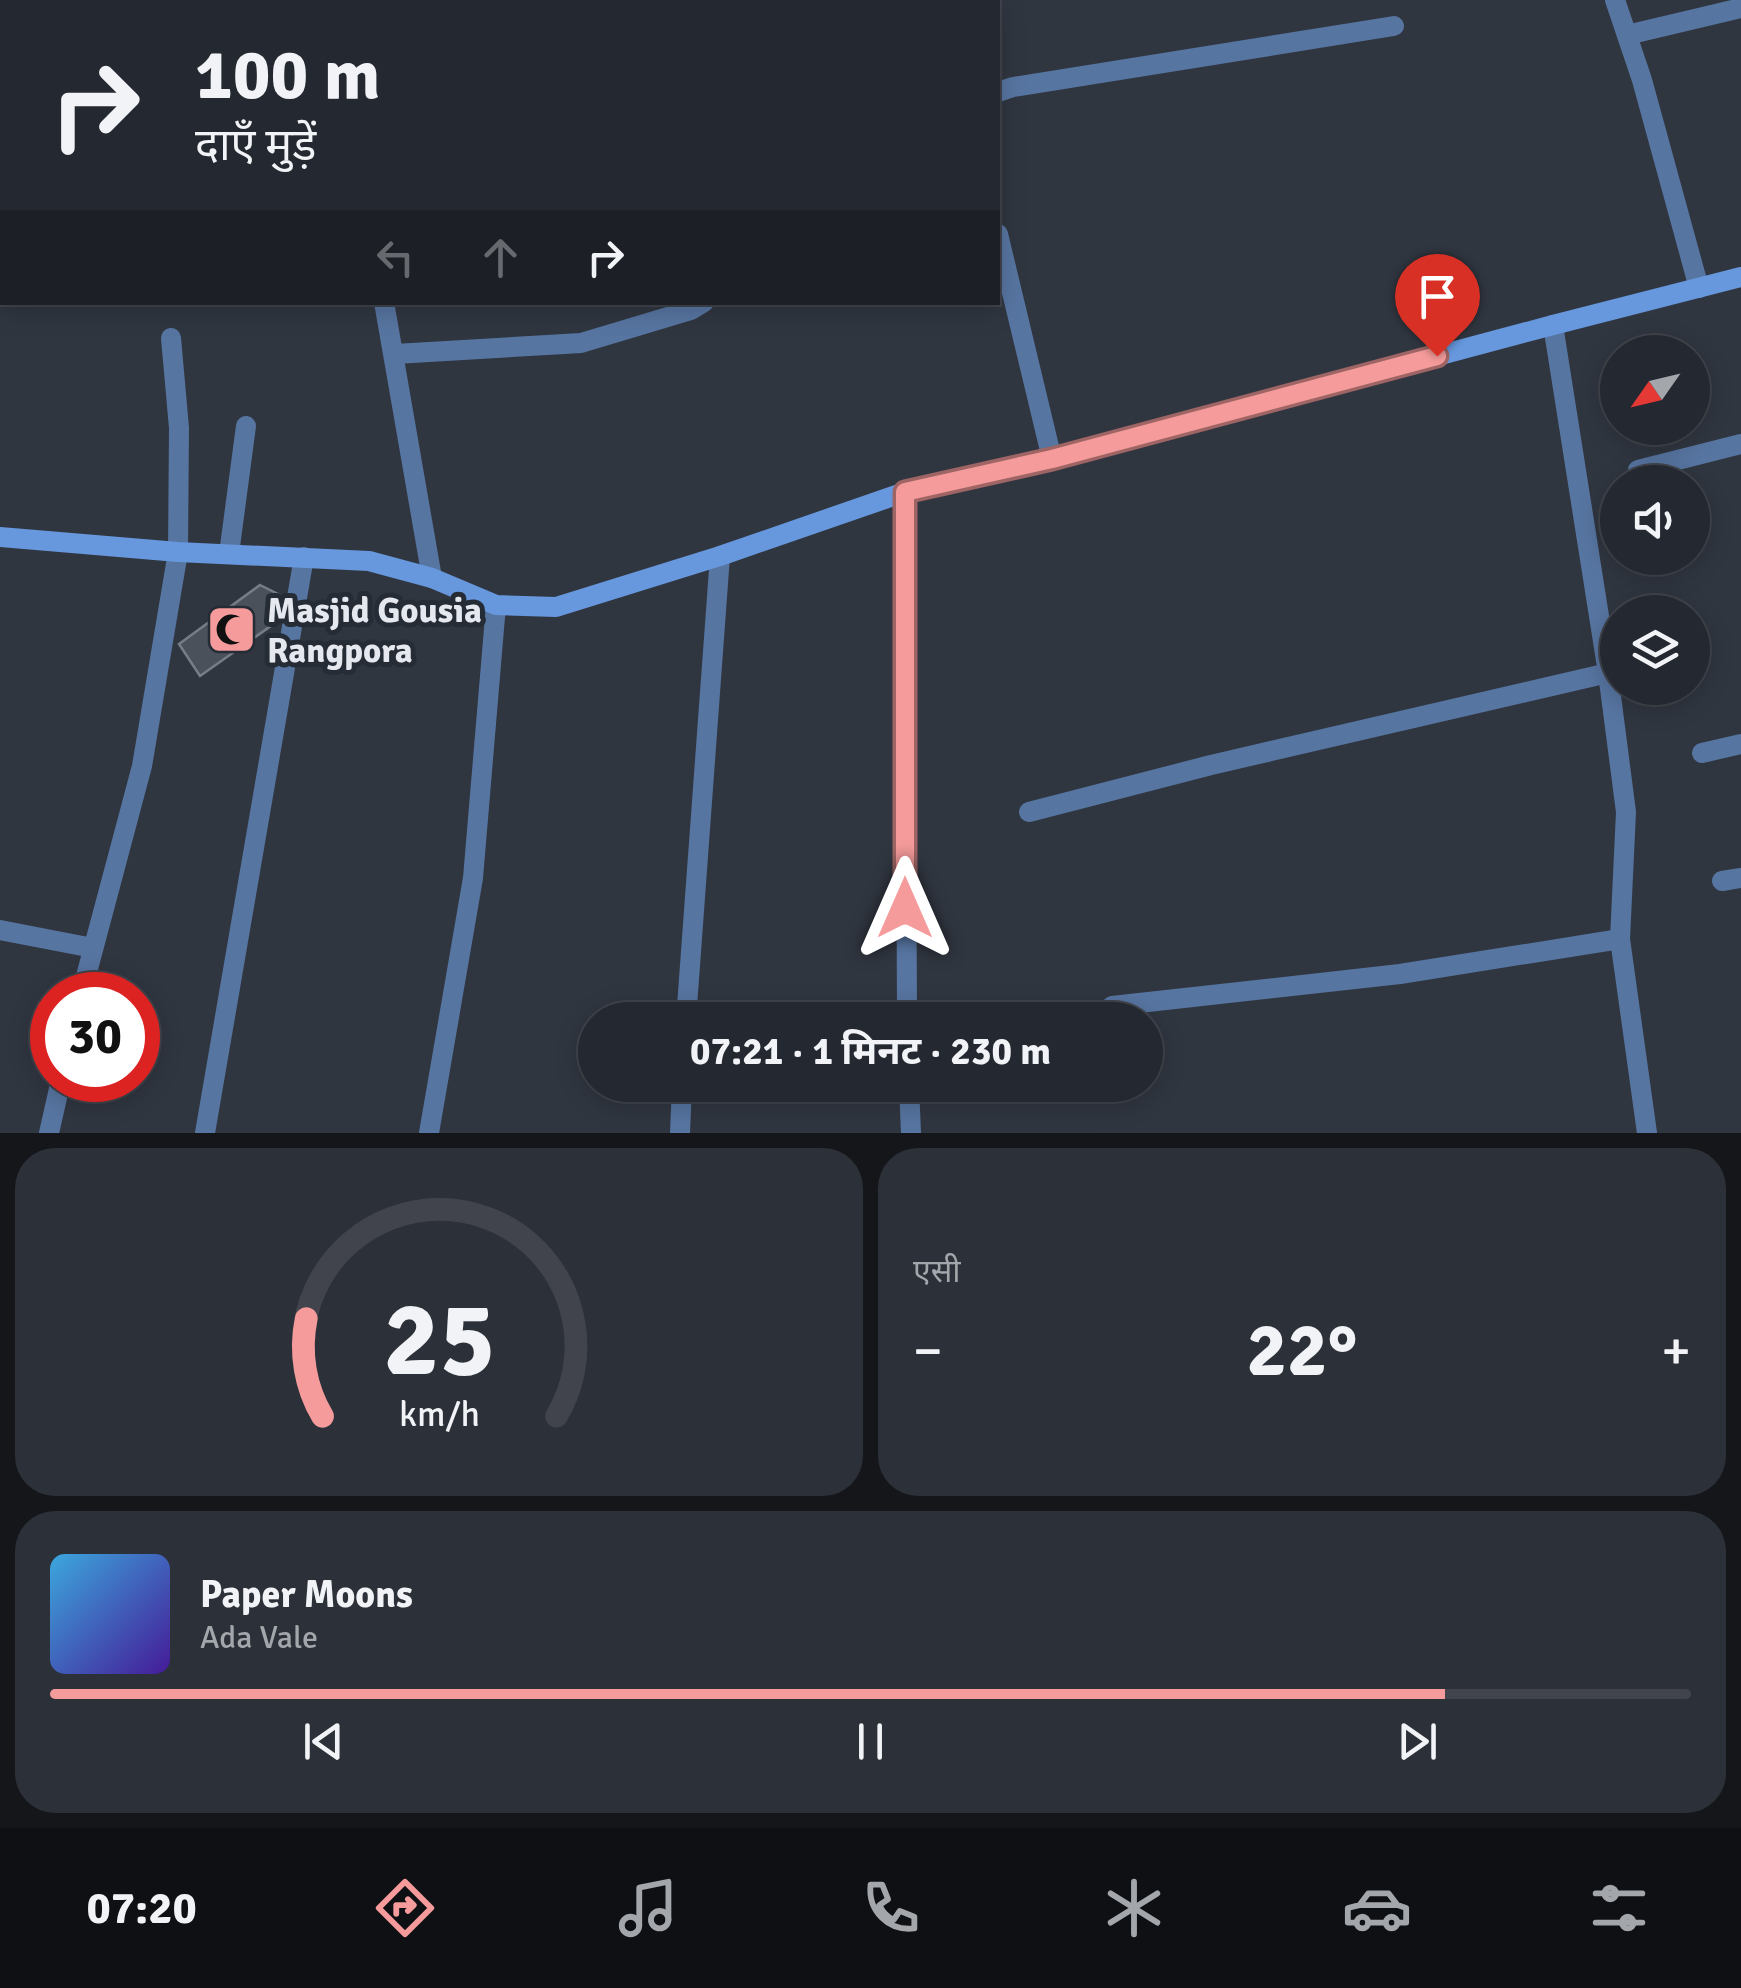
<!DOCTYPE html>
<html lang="hi">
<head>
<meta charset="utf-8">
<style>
  :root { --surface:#242830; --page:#2c3038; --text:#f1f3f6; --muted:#a3a6ab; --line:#41444c; --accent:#f59b9b }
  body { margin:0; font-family:Signika,"Noto Sans Devanagari",sans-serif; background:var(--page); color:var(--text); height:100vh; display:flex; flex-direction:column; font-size:38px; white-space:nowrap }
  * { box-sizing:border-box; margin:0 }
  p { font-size:32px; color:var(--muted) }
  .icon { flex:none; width:55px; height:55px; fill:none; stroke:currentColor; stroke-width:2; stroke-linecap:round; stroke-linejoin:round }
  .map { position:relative; height:1133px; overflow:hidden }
  .drawer { display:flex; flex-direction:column; gap:15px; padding:15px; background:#14161a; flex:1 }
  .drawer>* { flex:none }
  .hud { position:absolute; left:0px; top:0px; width:1000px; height:305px; box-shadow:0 5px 25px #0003,0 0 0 2px var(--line); background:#242830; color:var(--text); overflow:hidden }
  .needle { width:65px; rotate:236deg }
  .fabs { position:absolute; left:1600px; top:335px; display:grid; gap:20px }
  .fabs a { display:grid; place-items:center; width:110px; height:110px; border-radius:50%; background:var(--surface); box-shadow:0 5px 25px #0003,0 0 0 2px var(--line); font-size:50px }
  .speed { position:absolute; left:30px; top:972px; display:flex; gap:20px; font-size:50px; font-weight:700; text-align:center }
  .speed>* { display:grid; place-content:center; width:130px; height:130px; border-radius:50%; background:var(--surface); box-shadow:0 5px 25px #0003,0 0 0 2px var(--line); line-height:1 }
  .speed .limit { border:15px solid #d22; background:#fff; color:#111 }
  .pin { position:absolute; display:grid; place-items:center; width:85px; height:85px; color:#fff; margin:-102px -42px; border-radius:50% 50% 50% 0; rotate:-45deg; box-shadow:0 0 10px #0007 }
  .pin .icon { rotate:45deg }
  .me { position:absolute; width:110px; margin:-55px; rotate:0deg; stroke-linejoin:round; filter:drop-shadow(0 0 8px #0008) }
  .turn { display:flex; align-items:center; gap:35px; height:210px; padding:0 30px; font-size:45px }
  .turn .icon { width:130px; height:130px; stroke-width:2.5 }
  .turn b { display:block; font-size:70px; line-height:85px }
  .lanes { display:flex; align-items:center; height:95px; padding:0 30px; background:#0003; justify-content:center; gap:50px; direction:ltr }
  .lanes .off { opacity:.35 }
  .big { font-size:75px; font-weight:700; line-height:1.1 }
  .drawer .tile { flex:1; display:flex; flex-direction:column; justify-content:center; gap:15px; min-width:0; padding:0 35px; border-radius:40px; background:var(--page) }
  .drawer .dial { align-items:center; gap:0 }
  .dial svg { height:260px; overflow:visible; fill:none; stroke:var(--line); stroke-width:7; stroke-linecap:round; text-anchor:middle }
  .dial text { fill:var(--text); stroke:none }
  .song { display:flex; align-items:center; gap:30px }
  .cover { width:120px; height:120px; border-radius:15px; background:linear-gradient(135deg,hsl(200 70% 55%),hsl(260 70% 35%)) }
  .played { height:10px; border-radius:5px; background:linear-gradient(90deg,var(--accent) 85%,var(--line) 85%) }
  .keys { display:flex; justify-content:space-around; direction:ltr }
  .heat { display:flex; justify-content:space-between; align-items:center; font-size:55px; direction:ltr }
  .drawer .tiles { flex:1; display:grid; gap:15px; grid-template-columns:1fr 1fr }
  .tile:last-child { grid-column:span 2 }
  .trip { position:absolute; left:578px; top:1002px; width:585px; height:100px; border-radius:50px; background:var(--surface); box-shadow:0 5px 25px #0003,0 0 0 2px var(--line); font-weight:700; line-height:100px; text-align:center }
  .menu { display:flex; height:160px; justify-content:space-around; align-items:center; background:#0e1013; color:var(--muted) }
  .menu .icon { width:70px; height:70px }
  .menu .current { color:var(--accent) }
  .menu b { font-size:45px; color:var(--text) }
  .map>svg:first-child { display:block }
  .building { fill:#4a515a; stroke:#767d87; stroke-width:2.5 }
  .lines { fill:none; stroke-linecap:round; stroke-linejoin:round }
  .street { stroke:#5775a1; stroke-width:20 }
  .secondary { stroke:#6797dd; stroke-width:20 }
  .route-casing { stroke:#9f6565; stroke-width:25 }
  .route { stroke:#f59b9b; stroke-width:18 }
  .labels { text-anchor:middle; stroke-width:10; stroke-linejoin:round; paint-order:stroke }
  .poi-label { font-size:35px; font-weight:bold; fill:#e5e9ef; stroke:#262c35; text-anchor:start }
</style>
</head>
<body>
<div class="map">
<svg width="1741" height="1133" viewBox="0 0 1741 1133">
  <rect width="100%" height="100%" fill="#303640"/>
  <path class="building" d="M 260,585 L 286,598 L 285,616 L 200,676 L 179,644 Z"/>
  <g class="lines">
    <path class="street" d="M 353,0 L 354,2
      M 930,0 L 931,2
      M 1615,0 L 1642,80 L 1699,288
      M 22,2 L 22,0
      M 666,2 L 675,0
      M 1627,35 L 1741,8
      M 998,92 L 1013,87 L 1394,26
      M 998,234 L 1052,459
      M 384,302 L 432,578
      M 1553,325 L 1608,673 L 1626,812 L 1620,939 L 1647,1133
      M 395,354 L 581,343 L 691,310 L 704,302
      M 1638,470 L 1741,444
      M 905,492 L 907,1020
      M 229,554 L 246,426
      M 1702,753 L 1741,744
      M 1029,812 L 1211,765 L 1608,673
      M 1722,881 L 1741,878
      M 0,930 L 93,948
      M 81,995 L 142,766 L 178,552 L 179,428 L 171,338
      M 1112,1006 L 1400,974 L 1620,939
      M 686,1020 L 720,556
      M 909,1085 L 911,1133
      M 49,1133 L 61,1080
      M 205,1133 L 304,557
      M 429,1133 L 473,878 L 496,605
      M 680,1133 L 682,1085"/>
    <path class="secondary" d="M 0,537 L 178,552 L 369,561 L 432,578 L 496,605 L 556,607 L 720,556 L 905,492 L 1052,459 L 1553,325 L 1741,277"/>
  </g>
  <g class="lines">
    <defs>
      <path id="route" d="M 905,908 L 905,492 L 1052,459 L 1437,356"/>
    </defs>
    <use href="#route" class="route-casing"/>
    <use href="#route" class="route"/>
  </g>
  <defs>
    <symbol id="mosque-square" viewBox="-11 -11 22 22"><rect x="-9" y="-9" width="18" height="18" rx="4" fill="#f59b9b" stroke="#262c35"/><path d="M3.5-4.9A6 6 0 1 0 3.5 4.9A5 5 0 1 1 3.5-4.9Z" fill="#111"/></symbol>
  </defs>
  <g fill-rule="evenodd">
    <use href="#mosque-square" x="204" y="602" width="55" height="55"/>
  </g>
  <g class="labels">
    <g class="poi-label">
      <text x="267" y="622">Masjid Gousia<tspan x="267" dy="40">Rangpora</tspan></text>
    </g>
  </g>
</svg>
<div class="fabs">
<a><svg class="needle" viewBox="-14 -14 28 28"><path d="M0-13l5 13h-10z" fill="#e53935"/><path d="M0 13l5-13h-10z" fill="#a3a6ab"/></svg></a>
<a><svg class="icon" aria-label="sound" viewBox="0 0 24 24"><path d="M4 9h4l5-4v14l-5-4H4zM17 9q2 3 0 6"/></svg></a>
<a><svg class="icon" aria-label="layers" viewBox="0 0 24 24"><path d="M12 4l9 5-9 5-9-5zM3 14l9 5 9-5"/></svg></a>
</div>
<div class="speed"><div class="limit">30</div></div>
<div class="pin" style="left:1437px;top:356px;background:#d93025"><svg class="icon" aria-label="arrive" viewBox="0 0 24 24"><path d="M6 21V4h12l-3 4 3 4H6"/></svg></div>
<svg class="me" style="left:905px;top:908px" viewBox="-20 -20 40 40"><path d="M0-17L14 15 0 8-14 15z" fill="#f59b9b" stroke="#fff" stroke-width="4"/></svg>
<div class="trip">07:21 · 1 मिनट · 230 m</div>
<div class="hud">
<div class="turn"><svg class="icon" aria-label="right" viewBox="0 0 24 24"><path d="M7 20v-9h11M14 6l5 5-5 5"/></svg><div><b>100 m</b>दाएँ मुड़ें</div></div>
<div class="lanes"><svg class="icon off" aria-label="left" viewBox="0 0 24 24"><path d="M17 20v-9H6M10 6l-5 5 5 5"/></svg><svg class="icon off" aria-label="ahead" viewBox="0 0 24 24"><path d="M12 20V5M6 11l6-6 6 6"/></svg><svg class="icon" aria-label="right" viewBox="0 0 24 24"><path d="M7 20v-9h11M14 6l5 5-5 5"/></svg></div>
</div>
</div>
<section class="drawer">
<div class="tiles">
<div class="tile dial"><svg viewBox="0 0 100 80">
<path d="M14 69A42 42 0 1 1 86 69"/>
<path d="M14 69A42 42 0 0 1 9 39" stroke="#f59b9b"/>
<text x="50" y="56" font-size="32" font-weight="700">25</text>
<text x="50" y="72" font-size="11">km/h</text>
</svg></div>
<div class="tile"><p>एसी</p>
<div class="heat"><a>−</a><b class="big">22°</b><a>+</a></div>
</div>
<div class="tile">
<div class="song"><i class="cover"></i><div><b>Paper Moons</b><p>Ada Vale</p></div></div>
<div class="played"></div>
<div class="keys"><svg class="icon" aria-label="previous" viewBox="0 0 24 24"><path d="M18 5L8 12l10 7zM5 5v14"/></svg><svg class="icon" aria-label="pause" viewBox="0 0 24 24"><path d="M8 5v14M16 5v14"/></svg><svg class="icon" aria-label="next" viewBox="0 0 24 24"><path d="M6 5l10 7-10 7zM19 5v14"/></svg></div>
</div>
</div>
</section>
<nav class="menu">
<b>07:20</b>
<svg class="icon current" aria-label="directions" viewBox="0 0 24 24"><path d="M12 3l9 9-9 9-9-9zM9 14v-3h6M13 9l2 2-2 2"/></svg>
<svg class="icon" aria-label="music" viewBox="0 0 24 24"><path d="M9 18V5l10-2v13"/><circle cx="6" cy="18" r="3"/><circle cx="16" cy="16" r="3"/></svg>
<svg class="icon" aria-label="phone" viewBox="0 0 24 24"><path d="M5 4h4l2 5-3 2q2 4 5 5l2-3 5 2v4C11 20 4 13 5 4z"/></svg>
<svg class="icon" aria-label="climate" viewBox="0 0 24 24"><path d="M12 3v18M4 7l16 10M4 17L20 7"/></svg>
<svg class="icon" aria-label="car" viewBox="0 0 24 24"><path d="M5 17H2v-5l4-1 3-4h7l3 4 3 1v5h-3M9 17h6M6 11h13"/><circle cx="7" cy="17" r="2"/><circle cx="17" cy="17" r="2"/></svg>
<svg class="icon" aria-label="filters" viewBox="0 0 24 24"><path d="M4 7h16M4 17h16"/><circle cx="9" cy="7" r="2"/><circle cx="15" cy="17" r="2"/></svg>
</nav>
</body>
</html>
